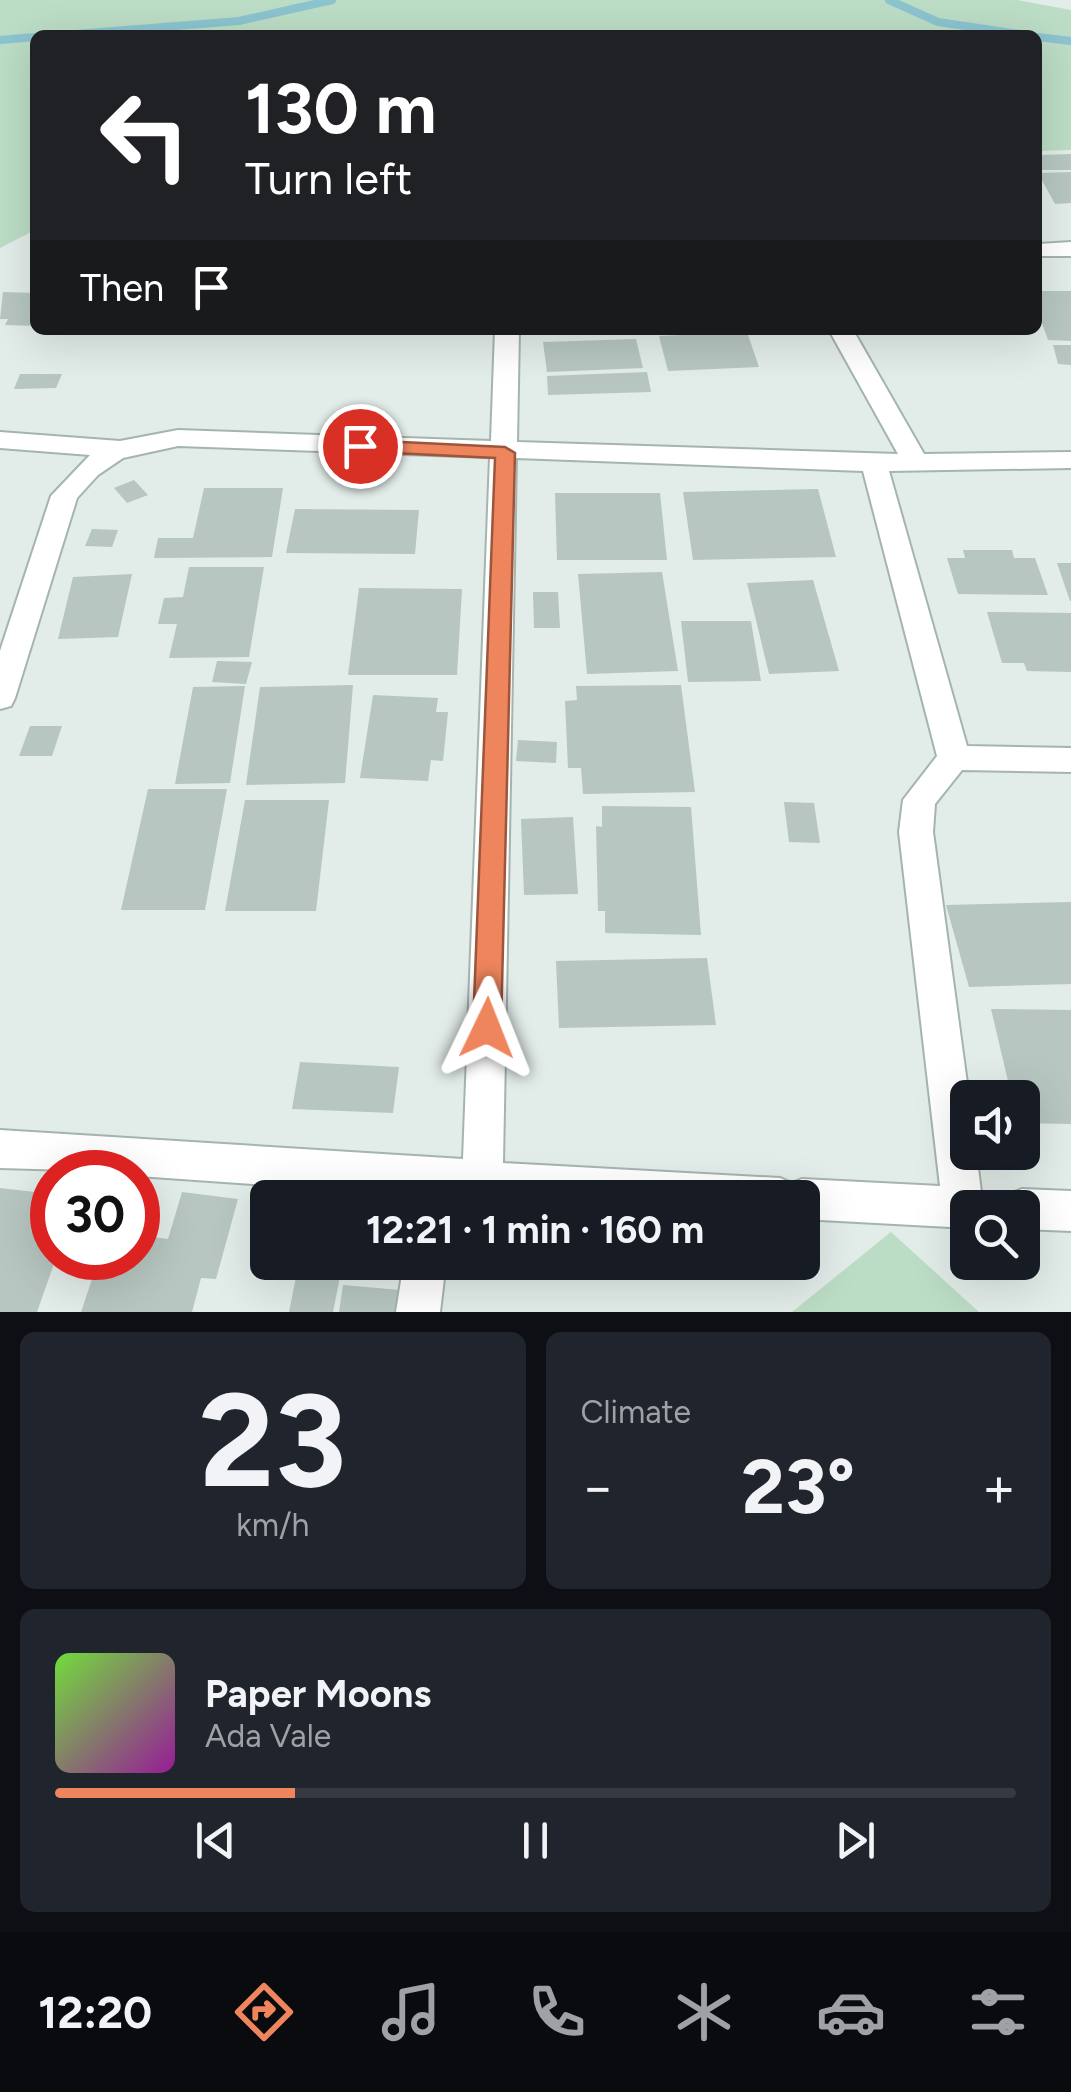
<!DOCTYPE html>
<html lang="en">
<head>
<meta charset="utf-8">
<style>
  :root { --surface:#171b24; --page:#20242c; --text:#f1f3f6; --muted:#9ea1a6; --line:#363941; --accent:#ee855d }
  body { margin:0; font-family:Figtree,sans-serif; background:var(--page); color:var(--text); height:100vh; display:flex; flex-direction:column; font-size:38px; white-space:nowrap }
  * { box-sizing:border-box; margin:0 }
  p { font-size:32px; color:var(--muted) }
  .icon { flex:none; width:55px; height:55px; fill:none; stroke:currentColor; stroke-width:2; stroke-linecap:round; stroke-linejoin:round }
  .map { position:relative; height:1312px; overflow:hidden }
  .drawer { display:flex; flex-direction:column; gap:20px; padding:20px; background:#0d0f14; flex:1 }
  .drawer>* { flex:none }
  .banner { position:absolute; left:30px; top:30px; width:1012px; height:305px; border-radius:15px; box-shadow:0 10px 40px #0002; background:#202124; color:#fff; overflow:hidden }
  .buttons { position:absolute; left:950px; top:1080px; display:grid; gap:20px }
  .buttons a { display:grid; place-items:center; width:90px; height:90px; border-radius:15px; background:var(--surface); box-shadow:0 10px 40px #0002; font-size:50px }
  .speed { position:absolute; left:30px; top:1150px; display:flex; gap:20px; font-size:50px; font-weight:700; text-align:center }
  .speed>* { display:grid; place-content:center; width:130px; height:130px; border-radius:50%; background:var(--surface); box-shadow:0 10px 40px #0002; line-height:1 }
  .speed .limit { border:15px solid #d22; background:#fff; color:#111 }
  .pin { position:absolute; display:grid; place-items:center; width:85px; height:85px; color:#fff; margin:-42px; border:5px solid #fff; border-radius:50%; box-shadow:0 2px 10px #0007 }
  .me { position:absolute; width:110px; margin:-55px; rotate:2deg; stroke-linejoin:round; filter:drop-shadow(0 0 8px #0008) }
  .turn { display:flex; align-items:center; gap:35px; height:210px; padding:0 50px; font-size:45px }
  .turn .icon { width:130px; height:130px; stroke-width:2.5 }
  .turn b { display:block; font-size:70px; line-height:85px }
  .then { display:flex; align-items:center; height:95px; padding:0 50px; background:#0003; gap:20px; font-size:38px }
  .big { font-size:75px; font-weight:700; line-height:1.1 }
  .drawer .tile { flex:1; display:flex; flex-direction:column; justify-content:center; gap:15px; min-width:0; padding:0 35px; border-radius:15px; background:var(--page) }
  .drawer .dial { align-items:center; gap:0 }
  .dial b { font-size:130px; line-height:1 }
  .song { display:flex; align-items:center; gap:30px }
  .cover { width:120px; height:120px; border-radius:15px; background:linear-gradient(135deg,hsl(100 70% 55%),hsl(300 70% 35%)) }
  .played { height:10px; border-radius:5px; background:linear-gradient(90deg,var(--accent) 25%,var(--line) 25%) }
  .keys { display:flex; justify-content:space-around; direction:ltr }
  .heat { display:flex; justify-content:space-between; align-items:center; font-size:55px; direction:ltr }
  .drawer .tiles { flex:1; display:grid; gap:20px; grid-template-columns:1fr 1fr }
  .tile:last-child { grid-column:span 2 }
  .trip { position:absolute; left:250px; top:1180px; width:570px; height:100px; border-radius:15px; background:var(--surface); box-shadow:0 10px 40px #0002; font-weight:700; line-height:100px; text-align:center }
  .tab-bar { display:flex; height:160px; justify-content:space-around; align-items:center; background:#090b0e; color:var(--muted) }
  .tab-bar .icon { width:70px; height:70px }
  .tab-bar .selected { color:var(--accent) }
  .tab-bar b { font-size:45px; color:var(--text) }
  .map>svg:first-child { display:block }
  .green { fill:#bbdcc5 }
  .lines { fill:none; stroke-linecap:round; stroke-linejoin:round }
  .stream { stroke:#8bc3cf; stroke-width:8 }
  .building { fill:#b7c6c1 }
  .street-casing { stroke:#a5b4af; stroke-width:4 }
  .street { fill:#fff; fill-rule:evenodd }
  .route { fill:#ee855d; stroke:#9b563c; stroke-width:2.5 }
</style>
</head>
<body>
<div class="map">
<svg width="1071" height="1312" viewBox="0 0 1071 1312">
  <rect width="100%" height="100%" fill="#e2ece8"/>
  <path class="green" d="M 0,0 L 1017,0 L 1071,10 L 1071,150 L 1038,151 L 1038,35 L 35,35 L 35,230 L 0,248 Z
    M 891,1232 L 979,1312 L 792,1312 Z"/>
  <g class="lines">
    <path class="stream" d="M 889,0 L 938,22 L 1027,35
      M 63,35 L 239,21 L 332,0
      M 1038,37 L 1071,41
      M 0,40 L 35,37"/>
  </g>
  <path class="building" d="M 1071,154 L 1071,170 L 1038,170 L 1038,155 Z
    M 1071,172 L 1071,203 L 1055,204 L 1038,173 Z
    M 1038,291 L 1071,291 L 1071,341 L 1048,340 L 1038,312 Z
    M 3,292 L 35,293 L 35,326 L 5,325 L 8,319 L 0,319 Z
    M 747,332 L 759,367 L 668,371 L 659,336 Z
    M 636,339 L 643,368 L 547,372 L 543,342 Z
    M 1053,345 L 1071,345 L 1071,365 L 1058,364 Z
    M 647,372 L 651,392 L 548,395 L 547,376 Z
    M 20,374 L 62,374 L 56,388 L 14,389 Z
    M 134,480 L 148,495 L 127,503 L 114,488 Z
    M 204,488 L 283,488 L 272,557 L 154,558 L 158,538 L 193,538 Z
    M 818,489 L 836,557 L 693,560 L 683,492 Z
    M 555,493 L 660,493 L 667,560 L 557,560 Z
    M 295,509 L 419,510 L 415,554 L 286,553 Z
    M 92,529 L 118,530 L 112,547 L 85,546 Z
    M 963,550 L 1012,550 L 1014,558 L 1035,558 L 1048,595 L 958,594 L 947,558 L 965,558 Z
    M 1057,563 L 1071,563 L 1071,601 L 1070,601 Z
    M 189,567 L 264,567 L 249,657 L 169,658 L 177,624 L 158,624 L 164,598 L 183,597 Z
    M 662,572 L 678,671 L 587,674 L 578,574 Z
    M 132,574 L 118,637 L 58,639 L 73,577 Z
    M 813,580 L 839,671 L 769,674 L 747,583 Z
    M 359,588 L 462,589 L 457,675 L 348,675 Z
    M 533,592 L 558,592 L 560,628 L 534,628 Z
    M 987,612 L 1071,613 L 1071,672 L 1027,671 L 1024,663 L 1002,663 Z
    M 681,621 L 751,621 L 761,681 L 688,682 Z
    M 217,661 L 252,662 L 246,684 L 212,682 Z
    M 353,685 L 345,783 L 246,785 L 260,687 Z
    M 681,685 L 695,792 L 583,794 L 581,768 L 568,768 L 565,701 L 577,700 L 576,686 Z
    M 245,686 L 230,783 L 175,784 L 193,687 Z
    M 373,695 L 438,698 L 436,712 L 448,712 L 443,761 L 431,760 L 428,781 L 360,778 Z
    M 30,726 L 62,726 L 52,756 L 19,756 Z
    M 518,740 L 557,742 L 556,763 L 516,761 Z
    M 148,789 L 227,789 L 205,910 L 121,910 Z
    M 245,800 L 329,800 L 316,911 L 225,911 Z
    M 784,802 L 814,803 L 820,843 L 789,842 Z
    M 602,806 L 691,807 L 701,935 L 605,933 L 605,911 L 598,911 L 596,826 L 602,827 Z
    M 573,817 L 578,894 L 524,895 L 521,819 Z
    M 1071,902 L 1071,984 L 969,987 L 946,905 Z
    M 707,958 L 716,1025 L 559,1028 L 556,961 Z
    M 991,1009 L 1071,1010 L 1071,1124 L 1022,1123 L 1022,1098 L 1012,1098 Z
    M 300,1062 L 399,1067 L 393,1113 L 292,1109 Z
    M 0,1188 L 52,1194 L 52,1258 L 56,1258 L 37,1312 L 0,1312 Z
    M 182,1192 L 238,1199 L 216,1279 L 201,1278 L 192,1312 L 81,1312 L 99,1258 L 138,1258 L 138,1235 L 168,1239 Z
    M 299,1262 L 372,1262 L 370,1275 L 341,1272 L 333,1312 L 289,1312 Z
    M 343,1285 L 400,1290 L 397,1312 L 339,1312 Z"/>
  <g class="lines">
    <defs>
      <path id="street" d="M 1071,242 L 1071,256 L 1038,256 L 1038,244 Z
        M 495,330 L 519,330 L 517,442 L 898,454 L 829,330 L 853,330 L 924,454 L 1071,452 L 1071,468 L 889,471 L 967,746 L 1071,748 L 1071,772 L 962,770 L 935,804 L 933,832 L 969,1098 L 968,1152 L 976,1152 L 981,1192 L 991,1208 L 968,1208 L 968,1228 L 802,1219 L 802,1198 L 455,1198 L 138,1176 L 138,1172 L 0,1168 L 0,1130 L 463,1159 L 490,457 L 178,446 L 123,458 L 98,475 L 77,498 L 15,698 L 11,706 L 0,709 L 0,651 L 51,496 L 90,455 L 0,448 L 0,432 L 120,441 L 178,430 L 491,441 ZM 516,458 L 863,471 L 937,756 L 903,800 L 899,832 L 940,1186 L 802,1179 L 792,1183 L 780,1178 L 503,1163 Z
        M 1022,1189 L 1071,1191 L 1071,1231 L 1022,1229 L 1022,1208 L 1002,1208 L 1007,1195 Z
        M 404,1262 L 446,1262 L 440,1312 L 396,1312 Z"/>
    </defs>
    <use href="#street" class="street-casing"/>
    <use href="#street" class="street"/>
  </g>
  <path class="route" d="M 360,440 L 505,447 L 515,453 L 501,1028 L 497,1037 L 487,1041 L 477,1037 L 473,1028 L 495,458 L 353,451 L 353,442 Z"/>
</svg>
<div class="buttons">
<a><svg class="icon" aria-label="sound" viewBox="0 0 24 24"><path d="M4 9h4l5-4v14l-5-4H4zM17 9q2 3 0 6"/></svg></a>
<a><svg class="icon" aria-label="search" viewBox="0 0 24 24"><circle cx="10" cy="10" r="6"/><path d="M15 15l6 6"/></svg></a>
</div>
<div class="speed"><div class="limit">30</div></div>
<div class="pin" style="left:360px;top:446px;background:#d93025"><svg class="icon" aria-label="arrive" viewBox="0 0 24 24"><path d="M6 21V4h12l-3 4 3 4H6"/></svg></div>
<svg class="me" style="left:487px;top:1028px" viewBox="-20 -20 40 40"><path d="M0-17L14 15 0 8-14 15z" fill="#ee855d" stroke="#fff" stroke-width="4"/></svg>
<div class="trip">12:21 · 1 min · 160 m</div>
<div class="banner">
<div class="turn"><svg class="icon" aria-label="left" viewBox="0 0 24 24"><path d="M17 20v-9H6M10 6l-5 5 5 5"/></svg><div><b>130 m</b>Turn left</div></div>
<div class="then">Then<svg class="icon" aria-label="arrive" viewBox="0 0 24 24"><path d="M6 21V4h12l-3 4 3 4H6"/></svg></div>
</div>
</div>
<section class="drawer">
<div class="tiles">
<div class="tile dial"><b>23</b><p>km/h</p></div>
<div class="tile"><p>Climate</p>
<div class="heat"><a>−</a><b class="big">23°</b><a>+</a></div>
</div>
<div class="tile">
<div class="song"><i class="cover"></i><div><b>Paper Moons</b><p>Ada Vale</p></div></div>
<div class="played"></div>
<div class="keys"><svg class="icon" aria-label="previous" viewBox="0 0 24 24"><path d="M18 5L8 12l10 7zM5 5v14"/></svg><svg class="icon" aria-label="pause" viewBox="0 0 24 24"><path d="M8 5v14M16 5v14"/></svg><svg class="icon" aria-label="next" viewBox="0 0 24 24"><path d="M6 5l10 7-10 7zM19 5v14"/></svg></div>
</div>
</div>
</section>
<nav class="tab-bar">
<b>12:20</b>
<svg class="icon selected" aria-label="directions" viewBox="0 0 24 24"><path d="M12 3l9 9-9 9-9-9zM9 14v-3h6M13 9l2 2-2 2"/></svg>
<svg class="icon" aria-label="music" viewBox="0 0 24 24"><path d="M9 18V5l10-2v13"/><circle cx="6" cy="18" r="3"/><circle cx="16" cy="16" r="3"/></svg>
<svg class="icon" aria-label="phone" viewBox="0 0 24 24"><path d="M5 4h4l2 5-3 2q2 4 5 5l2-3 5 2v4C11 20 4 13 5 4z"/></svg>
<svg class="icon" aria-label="climate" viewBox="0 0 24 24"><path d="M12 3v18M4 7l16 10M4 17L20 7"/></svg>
<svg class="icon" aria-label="car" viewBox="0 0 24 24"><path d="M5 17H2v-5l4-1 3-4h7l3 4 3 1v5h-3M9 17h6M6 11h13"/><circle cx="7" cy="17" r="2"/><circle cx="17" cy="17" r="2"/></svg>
<svg class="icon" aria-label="filters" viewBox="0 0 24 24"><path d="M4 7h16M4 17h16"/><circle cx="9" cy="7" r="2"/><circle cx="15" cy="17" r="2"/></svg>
</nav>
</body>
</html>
